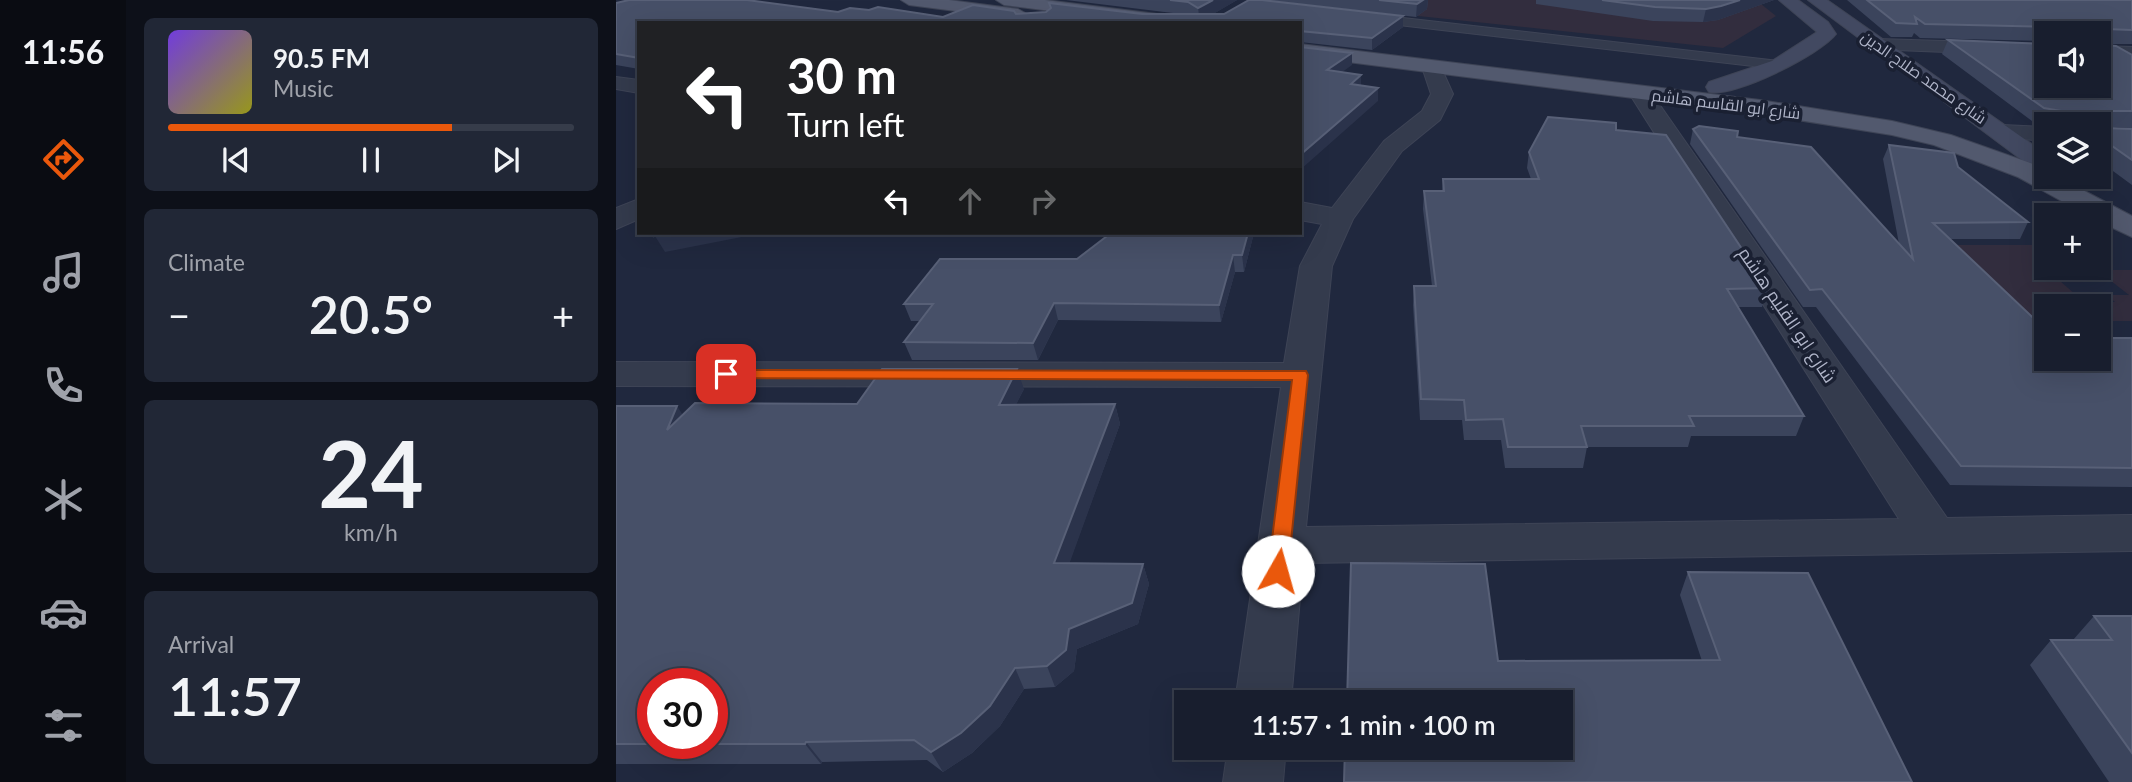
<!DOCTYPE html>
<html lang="en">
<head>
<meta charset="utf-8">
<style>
  :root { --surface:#181e2e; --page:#212736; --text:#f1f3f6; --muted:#9fa2aa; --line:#363c4a; --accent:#ea580c }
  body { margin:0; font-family:Lato,Cairo,sans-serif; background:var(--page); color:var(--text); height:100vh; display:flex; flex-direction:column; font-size:26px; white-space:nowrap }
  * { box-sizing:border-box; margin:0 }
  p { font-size:23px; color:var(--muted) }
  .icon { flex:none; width:38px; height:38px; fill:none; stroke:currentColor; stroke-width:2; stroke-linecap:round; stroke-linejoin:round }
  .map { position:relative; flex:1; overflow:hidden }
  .details { display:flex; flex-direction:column; gap:18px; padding:18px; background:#0d1019; width:490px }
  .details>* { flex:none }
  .hud { position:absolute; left:21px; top:21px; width:665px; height:214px; border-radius:0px; box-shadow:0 7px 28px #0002,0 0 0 2px var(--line); background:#202124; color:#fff; overflow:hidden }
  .buttons { position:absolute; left:1418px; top:21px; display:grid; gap:14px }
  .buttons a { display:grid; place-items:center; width:77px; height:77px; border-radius:0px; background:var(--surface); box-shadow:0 7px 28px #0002,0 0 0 2px var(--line); font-size:35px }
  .speed { position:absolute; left:21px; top:668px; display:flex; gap:14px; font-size:35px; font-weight:700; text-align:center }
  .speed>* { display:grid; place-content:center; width:91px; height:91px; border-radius:50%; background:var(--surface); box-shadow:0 7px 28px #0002,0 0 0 2px var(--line); line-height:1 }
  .speed .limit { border:10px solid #d22; background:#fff; color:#111 }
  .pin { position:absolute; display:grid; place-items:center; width:60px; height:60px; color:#fff; margin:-30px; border-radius:14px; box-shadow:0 4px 10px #0006 }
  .me { position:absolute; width:77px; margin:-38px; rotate:7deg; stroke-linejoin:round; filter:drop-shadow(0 0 5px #0008) }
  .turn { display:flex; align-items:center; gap:24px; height:147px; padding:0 35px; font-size:32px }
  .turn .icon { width:91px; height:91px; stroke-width:2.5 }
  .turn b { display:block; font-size:49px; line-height:60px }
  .lanes { display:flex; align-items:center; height:66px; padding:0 35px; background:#0003; justify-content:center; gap:35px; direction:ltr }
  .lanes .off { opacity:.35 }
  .big { font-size:52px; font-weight:600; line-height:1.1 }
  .details .card { flex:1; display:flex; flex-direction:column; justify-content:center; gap:10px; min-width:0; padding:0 24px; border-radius:10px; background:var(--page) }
  .details .dial { align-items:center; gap:0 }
  .dial b { font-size:91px; line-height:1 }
  .song { display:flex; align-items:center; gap:21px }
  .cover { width:84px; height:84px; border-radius:10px; background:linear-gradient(135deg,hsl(260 70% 55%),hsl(60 70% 35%)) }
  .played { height:7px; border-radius:4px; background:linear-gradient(90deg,var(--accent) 70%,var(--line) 70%) }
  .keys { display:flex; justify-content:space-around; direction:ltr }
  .heat { display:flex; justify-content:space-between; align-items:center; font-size:38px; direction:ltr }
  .trip { position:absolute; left:558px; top:690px; width:399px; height:70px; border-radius:0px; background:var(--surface); box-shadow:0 7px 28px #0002,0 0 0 2px var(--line); font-weight:600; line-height:70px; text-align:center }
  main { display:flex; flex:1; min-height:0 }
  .tabs { display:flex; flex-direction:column; width:126px; justify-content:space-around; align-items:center; background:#0a0c12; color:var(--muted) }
  .tabs .icon { width:49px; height:49px }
  .tabs .active { color:var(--accent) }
  .tabs b { font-size:32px; color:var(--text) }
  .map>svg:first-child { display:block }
  .medical { fill:#322d3e }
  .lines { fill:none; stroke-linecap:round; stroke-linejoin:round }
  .lane-casing { stroke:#3e4456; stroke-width:2 }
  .street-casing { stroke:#3e4456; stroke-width:2 }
  .secondary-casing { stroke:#3e4456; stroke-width:2 }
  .primary-casing { stroke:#3e4456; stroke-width:2 }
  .lane { fill:#343b4d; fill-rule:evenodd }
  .street { fill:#343b4d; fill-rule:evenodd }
  .secondary { fill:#424961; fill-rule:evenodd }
  .primary { fill:#52596e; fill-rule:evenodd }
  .wall { fill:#3b445c }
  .shaded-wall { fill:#2b334b }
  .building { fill:#475068; stroke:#586077; stroke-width:2; fill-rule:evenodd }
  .route { fill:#ea580c; stroke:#983908; stroke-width:2 }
  .labels { text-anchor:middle; stroke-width:7; stroke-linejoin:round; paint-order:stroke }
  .far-street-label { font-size:16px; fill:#b0b5c9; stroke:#1a2032 }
  .street-label { font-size:18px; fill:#b0b5c9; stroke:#1a2032 }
</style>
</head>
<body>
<main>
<nav class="tabs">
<b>11:56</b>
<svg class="icon active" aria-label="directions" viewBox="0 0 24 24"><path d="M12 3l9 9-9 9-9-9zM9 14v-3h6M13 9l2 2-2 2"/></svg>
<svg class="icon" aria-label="music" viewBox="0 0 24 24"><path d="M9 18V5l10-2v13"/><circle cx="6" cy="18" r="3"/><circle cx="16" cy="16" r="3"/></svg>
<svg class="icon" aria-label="phone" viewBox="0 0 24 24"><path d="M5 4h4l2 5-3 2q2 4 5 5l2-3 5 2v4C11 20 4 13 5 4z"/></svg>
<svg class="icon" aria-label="climate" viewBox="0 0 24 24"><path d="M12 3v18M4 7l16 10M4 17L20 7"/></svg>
<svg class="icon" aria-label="car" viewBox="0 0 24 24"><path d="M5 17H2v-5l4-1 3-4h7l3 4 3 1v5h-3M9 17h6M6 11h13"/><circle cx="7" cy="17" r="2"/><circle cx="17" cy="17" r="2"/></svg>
<svg class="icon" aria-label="filters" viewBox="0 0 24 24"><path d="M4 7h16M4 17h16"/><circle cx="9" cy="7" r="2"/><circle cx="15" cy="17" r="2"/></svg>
</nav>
<section class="details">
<div class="card">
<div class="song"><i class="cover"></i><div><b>90.5 FM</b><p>Music</p></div></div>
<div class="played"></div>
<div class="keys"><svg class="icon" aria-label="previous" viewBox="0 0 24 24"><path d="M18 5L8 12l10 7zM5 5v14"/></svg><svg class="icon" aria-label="pause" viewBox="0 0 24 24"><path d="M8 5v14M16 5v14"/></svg><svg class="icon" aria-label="next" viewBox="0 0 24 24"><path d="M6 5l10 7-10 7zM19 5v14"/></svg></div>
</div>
<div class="card"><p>Climate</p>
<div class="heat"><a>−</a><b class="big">20.5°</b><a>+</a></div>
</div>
<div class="card dial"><b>24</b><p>km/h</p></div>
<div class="card"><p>Arrival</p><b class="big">11:57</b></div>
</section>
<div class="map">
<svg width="1516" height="782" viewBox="0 0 1516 782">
  <rect width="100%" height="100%" fill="#20283e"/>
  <path class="medical" d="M 650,0 L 1140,0 L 1160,16 L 1107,48 Z
    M 1341,245 L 1430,245 L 1430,268 L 1463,268 L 1466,271 L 1454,271 L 1465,280 L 1444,281 L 1468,302 L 1499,302 L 1491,295 L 1513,295 L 1481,270 L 1516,270 L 1516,321 L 1482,321 L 1482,306 L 1430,306 L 1430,321 L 1408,321 L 1352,268 L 1364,267 Z"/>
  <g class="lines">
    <defs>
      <path id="lane" d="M 752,14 L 1163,61 L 1170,65 L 1163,69 L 748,21 L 748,15 Z"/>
      <path id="street" d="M 1262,39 L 1430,44 L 1430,56 L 1255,49 L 1252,45 Z
        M 1482,46 L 1516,47 L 1516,59 L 1482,58 Z
        M 816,61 L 823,63 L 837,94 L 824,120 L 786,151 L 737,219 L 716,266 L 690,527 L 1283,519 L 1013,93 L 1016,88 L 1032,88 L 1331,518 L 1516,515 L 1516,551 L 687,563 L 675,702 L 619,702 L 665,387 L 0,386 L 0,362 L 668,363 L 684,266 L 706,224 L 684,220 L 684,202 L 716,208 L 768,141 L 806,111 L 815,94 L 806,67 L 809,63 Z
        M 0,77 L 23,80 L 23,93 L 0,89 Z
        M 1387,125 L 1430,127 L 1430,141 L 1378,137 L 1375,132 L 1378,127 Z
        M 23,199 L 23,219 L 0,229 L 0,208 Z
        M 612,747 L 670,747 L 667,782 L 607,782 Z"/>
      <path id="secondary" d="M 1163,0 L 1182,0 L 1212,22 L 1220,34 C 1205,54 1118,98 1093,92 L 1090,87 L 1093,82 L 1156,61 L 1201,32 Z
        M 1192,0 L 1211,0 L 1424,150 L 1428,155 L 1424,160 L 1415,163 L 1406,160 Z"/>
      <path id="primary" d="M 285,0 L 333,0 L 402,9 L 411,14 L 402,19 L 293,5 Z
        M 380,0 L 429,0 L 573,18 L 582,23 L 528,23 L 388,5 Z
        M 684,44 L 1144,100 L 1276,121 L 1335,135 L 1420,165 L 1430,170 L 1430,177 L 1442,177 L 1516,216 L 1516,237 L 1482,221 L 1482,215 L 1471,215 L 1402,177 L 1318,145 L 1276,135 L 1144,114 L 684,56 Z"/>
    </defs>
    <use href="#lane" class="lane-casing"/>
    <use href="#street" class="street-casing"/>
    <use href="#secondary" class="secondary-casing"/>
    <use href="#primary" class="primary-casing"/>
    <use href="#lane" class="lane"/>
    <use href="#street" class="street"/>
    <use href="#secondary" class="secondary"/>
    <use href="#primary" class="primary"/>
  </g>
  <path class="wall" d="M 450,0 L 621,0 L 597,14 L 787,16 L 787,27 L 756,50 L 684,42 L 684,23 L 23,23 L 23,69 L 0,65 L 0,3 L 222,12 L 253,10 L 327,17 L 400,14 L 565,14 Z
    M 649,0 L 812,0 L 811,9 L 800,17 Z
    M 920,0 L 1158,0 L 1102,20 L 1087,22 L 1037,21 L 920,4 Z
    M 1231,0 L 1516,0 L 1516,44 L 1487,44 L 1488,45 L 1516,55 L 1516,128 L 1489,127 L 1516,129 L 1516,185 L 1482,160 L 1482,124 L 1430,124 L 1430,126 L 1420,124 L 1326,54 L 1332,40 L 1430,86 L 1482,33 L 1430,33 L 1430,41 L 1304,38 L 1298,33 L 1296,37 L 1275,37 Z
    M 1077,129 L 1121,137 L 1283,244 L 1267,159 L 1273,145 L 1342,167 L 1412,222 L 1404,239 L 1334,239 L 1430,359 L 1516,338 L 1516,487 L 1334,485 L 1200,307 L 1187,307 L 1074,144 Z
    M 1000,130 L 1152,288 L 1146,307 L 1122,307 L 1188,416 L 1180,436 L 1075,436 L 1072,447 L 971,447 L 967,468 L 889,468 L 885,440 L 848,440 L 846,420 L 804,420 L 797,305 L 798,286 L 816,286 L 807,209 L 808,191 L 826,191 L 827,179 L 915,179 L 911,168 L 913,152 Z
    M 638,233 L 628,272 L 619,272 L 605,322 L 442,320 L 422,360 L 296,360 L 288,342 L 304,321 L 295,321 L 288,304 L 461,259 Z
    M 408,389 L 400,404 L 499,404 L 504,424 L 453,563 L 527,564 L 533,584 L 522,624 L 461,649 L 458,671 L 439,687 L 408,689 L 384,726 L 356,753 L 327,772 L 311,760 L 206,762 L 205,764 L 0,764 L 0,406 L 67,415 L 241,404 Z
    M 1072,572 L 1296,782 L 882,661 L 1086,661 L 1064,595 Z
    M 1478,616 L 1516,616 L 1516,782 L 1493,782 L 1414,665 L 1435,640 L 1457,640 Z"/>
  <path class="shaded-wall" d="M 597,0 L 621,0 L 584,22 L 582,8 Z
    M 807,0 L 812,0 L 811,9 L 800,17 L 801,4 Z
    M 1124,0 L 1158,0 L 1102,20 L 1087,22 L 1090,9 Z
    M 787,16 L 787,27 L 756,50 L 756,38 Z
    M 736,53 L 736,65 L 711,83 L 711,70 Z
    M 745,75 L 745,88 L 735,84 Z
    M 762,88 L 762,101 L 684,170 L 684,155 Z
    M 57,233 L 141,233 L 141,234 L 49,252 L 39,236 Z
    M 632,233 L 638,233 L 628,272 L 626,255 Z
    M 617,255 L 619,272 L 605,322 L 603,305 Z
    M 438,303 L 442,320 L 422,360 L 417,343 Z
    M 401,369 L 408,389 L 390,425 L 383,405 Z
    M 499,404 L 504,424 L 446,584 L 438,563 Z
    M 61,406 L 74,426 L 51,430 Z
    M 527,564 L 533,584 L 522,624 L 461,649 L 458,671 L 439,687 L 431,666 L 453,629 Z
    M 399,668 L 408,689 L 384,726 L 356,753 L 327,772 L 315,752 Z
    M 190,742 L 206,762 L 205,764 L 189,744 Z"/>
  <path class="building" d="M 13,0 L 131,0 L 222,12 L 234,8 L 253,10 L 262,7 L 327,17 L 357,5 L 398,11 L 400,14 L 430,12 L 435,8 L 433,3 L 526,14 L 608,14 L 633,0 L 646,0 L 787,16 L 756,38 L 684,31 L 684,23 L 23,23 L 23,58 L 0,54 L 0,3 Z
    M 554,0 L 597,0 L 582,8 L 572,2 Z
    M 763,0 L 807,0 L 801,4 Z
    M 986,0 L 1124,0 L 1105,6 L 1090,9 L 1039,7 Z
    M 1251,0 L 1516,0 L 1516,30 L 1489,29 L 1487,36 L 1482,36 L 1482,33 L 1438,33 L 1437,27 L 1309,24 L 1299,17 L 1301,24 L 1280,23 Z
    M 1482,37 L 1487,39 L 1488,45 L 1500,46 L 1516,55 L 1516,111 L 1489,111 L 1489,128 L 1516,129 L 1516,160 L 1482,136 L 1482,124 L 1465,124 L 1445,111 L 1428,108 L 1332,40 L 1430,44 L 1430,86 L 1482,86 Z
    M 684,47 L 736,53 L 711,70 L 745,75 L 735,84 L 762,88 L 684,155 Z
    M 932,117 L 1000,123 L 1000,130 L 1050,135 L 1152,288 L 1111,289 L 1188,416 L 1073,416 L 1078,426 L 965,426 L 971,447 L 892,447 L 887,419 L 850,420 L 848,400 L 805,399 L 798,286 L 820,286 L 808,191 L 828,191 L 827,179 L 923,179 L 913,152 Z
    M 1083,126 L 1122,131 L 1121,137 L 1195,147 L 1297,259 L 1273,145 L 1338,153 L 1342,167 L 1412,222 L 1317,223 L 1430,330 L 1430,359 L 1482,359 L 1482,338 L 1516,338 L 1516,468 L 1345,466 L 1206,289 L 1194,290 L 1077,129 Z
    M 41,233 L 57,233 L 39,236 Z
    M 495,233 L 632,233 L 626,255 L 617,255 L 603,305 L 438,303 L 417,343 L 288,342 L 317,304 L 288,304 L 324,259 L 461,259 Z
    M 266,369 L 401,369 L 383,405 L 499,404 L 438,563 L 527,564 L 516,603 L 453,629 L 450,650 L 431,666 L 399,668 L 374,706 L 345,733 L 315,752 L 298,740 L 190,742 L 189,744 L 0,744 L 0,406 L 61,406 L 51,430 L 79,403 L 241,404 ZM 37,684 L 96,684 L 96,744 L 37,744 Z
    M 735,563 L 869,564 L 882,661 L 1104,660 L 1072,572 L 1192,573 L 1296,782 L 728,782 L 729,747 L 945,747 L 945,702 L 731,702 Z
    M 1478,616 L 1516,616 L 1516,753 L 1435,640 L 1496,640 Z"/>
  <path class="route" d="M 110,370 L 690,371 L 692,375 L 672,571 L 669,577 L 662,579 L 655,577 L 652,571 L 676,380 L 104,378 L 102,374 L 104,371 Z"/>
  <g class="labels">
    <g class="far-street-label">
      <text transform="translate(1308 77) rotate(35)" y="6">شارع محمد صلاح الدين</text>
      <text transform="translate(1110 104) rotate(7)" y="6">شارع ابو القاسم هاشم</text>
    </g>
    <g class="street-label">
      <text transform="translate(1171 315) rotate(56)" y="6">شارع ابو القليم هاشم</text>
    </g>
  </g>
</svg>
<div class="buttons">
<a><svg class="icon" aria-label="sound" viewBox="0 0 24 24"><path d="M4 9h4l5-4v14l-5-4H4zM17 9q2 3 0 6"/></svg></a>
<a><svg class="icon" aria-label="layers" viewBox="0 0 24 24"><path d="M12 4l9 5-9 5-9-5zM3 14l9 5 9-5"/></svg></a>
<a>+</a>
<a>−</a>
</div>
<div class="speed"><div class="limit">30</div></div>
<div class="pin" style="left:110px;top:374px;background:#d93025"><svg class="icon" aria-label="arrive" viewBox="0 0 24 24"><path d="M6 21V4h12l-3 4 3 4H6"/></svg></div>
<svg class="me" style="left:662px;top:571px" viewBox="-20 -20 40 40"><circle r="19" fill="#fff"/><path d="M0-13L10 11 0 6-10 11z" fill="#ea580c"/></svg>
<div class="trip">11:57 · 1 min · 100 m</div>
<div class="hud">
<div class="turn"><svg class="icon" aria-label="left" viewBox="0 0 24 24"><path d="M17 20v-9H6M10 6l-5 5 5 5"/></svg><div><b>30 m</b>Turn left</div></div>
<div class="lanes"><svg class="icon" aria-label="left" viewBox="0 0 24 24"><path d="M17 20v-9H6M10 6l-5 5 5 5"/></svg><svg class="icon off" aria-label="ahead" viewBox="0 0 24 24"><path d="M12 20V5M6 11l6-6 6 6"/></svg><svg class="icon off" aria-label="right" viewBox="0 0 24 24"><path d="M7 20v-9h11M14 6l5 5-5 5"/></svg></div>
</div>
</div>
</main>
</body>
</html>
